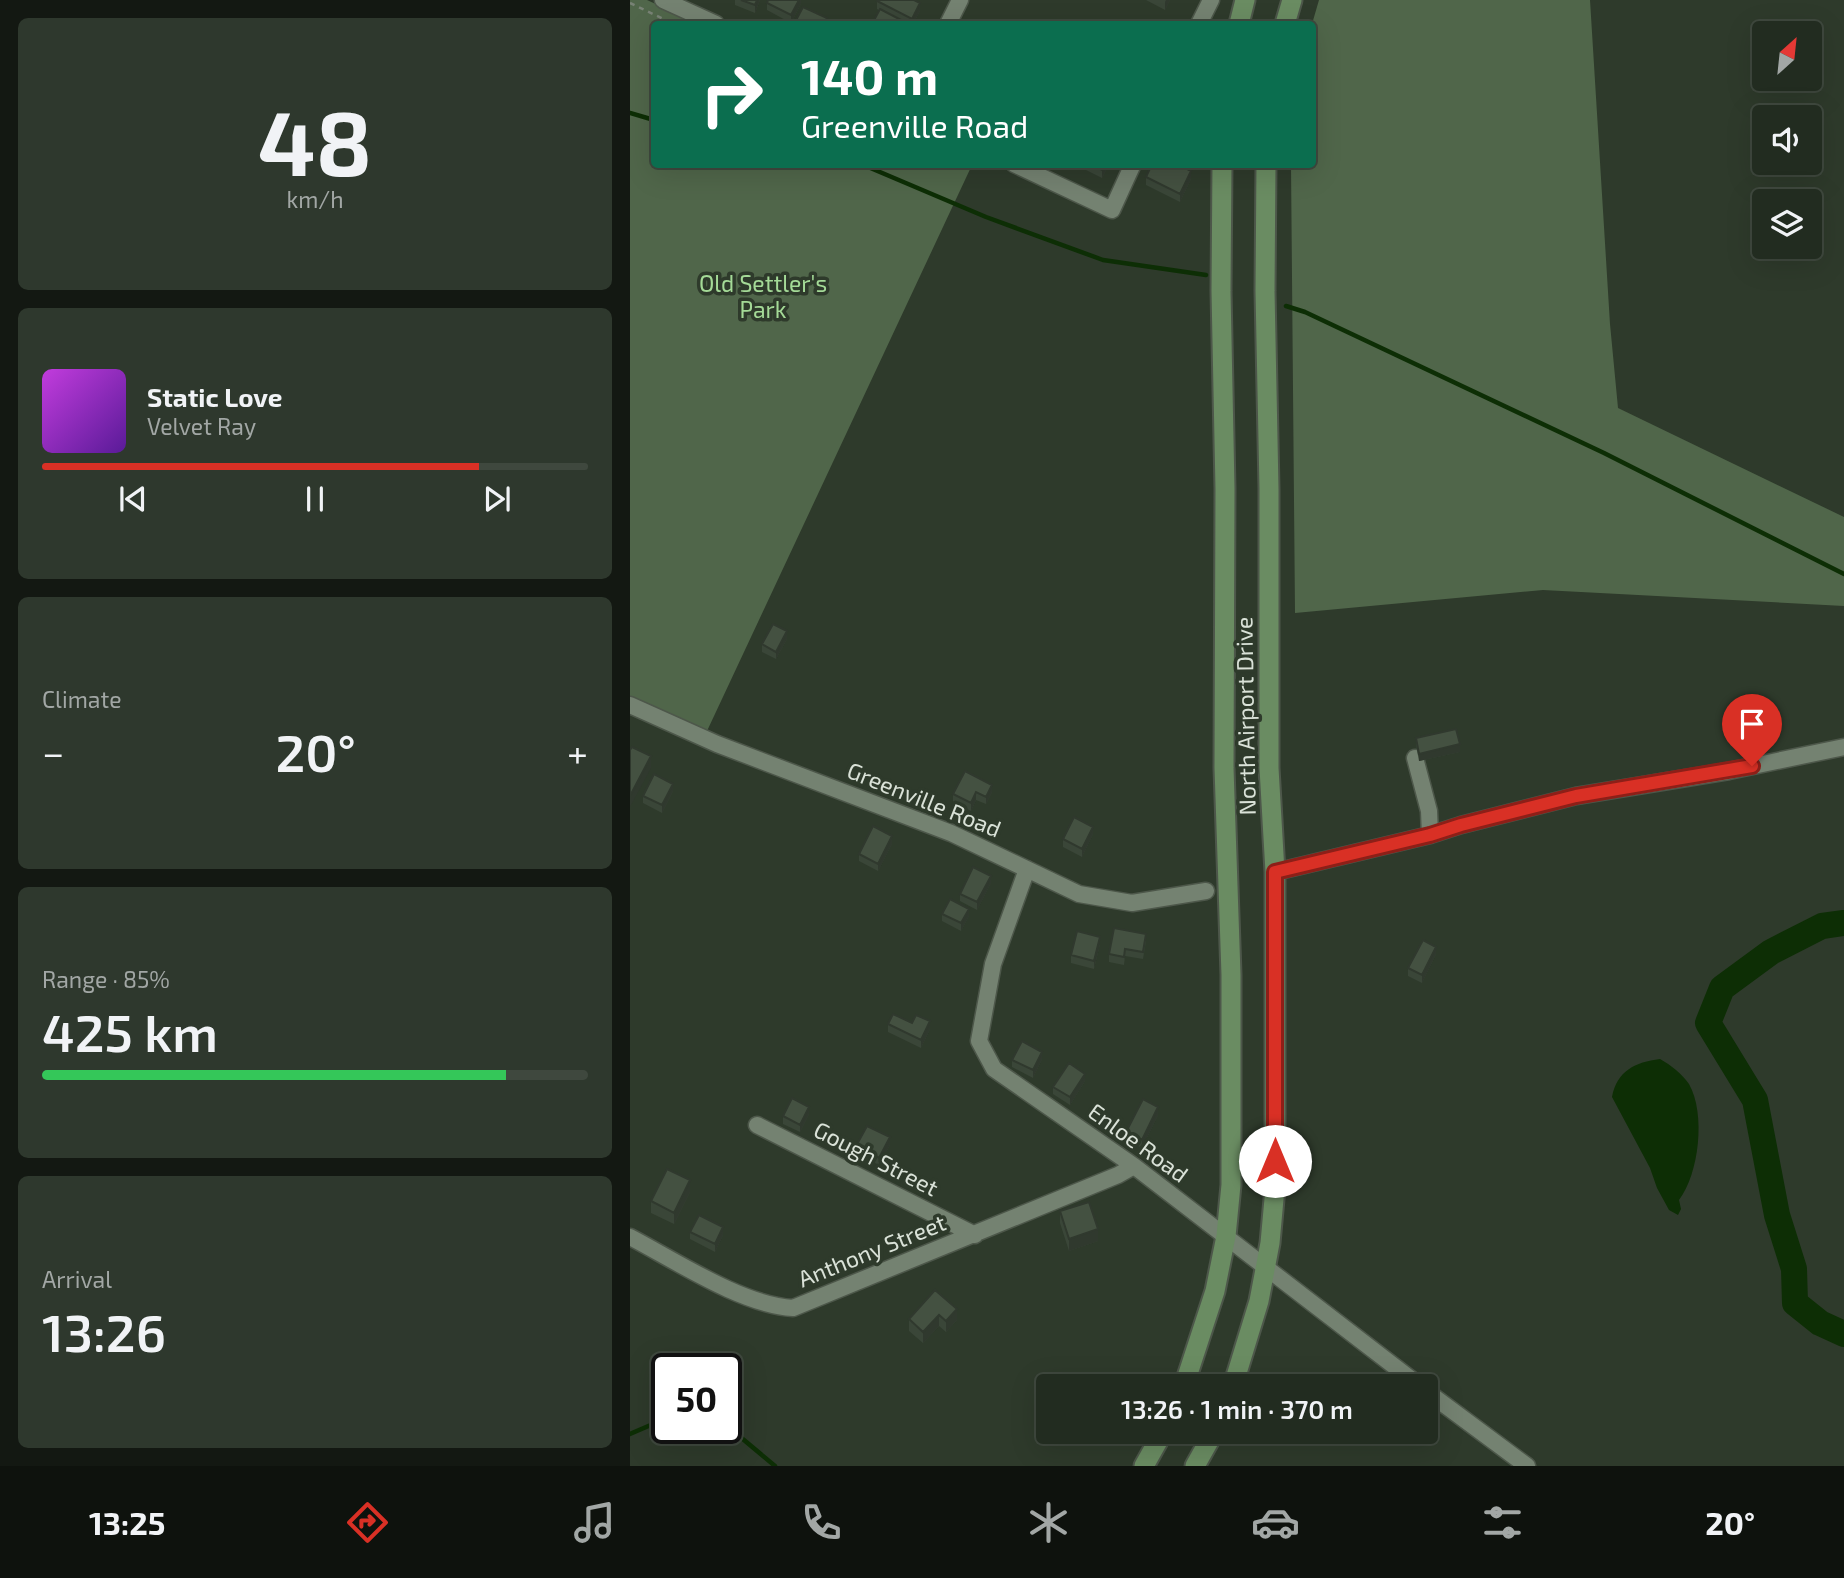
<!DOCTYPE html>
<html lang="en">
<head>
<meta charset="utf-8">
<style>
  :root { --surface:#222c20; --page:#2e382d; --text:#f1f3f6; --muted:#a2a7a5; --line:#3f483e; --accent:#d93025 }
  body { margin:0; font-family:"Exo 2",sans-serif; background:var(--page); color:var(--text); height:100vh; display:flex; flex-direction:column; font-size:26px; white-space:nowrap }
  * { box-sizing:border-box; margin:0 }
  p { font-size:23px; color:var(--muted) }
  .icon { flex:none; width:38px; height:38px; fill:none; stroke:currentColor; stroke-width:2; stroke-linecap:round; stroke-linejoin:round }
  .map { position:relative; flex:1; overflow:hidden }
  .side { display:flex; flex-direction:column; gap:18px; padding:18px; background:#131812; width:630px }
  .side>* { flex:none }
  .top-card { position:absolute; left:21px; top:21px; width:665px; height:147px; border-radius:7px; box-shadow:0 7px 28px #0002,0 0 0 2px var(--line); background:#0b6e4f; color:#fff; overflow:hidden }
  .needle { width:46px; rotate:27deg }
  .controls { position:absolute; left:1122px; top:21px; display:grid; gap:14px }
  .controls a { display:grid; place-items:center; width:70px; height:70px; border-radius:7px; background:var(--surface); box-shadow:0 7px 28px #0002,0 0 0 2px var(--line); font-size:35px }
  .speed { position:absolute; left:21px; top:1353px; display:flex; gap:14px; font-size:35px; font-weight:700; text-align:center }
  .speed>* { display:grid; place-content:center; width:91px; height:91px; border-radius:50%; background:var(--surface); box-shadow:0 7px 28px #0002,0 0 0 2px var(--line); line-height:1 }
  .speed .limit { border:4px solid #111; border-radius:10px; background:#fff; color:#111 }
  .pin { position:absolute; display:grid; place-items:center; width:60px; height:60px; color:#fff; margin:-72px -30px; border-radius:50% 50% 50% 0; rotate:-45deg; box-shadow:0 0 7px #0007 }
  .pin .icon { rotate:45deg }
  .me { position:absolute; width:77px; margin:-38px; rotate:0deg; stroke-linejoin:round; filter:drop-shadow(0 0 5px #0008) }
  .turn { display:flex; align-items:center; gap:24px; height:147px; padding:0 35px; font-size:32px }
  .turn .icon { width:91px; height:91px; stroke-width:2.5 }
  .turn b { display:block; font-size:49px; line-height:60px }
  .big { font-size:52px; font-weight:600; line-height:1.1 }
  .side .tile { flex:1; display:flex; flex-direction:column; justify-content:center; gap:10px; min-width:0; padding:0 24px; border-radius:10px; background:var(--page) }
  .side .dial { align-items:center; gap:0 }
  .dial b { font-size:91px; line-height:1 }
  .song { display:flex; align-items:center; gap:21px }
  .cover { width:84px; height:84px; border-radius:10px; background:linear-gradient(135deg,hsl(290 70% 55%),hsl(270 70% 35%)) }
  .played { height:7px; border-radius:4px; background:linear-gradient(90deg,var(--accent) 80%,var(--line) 80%) }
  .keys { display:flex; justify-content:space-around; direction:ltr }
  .heat { display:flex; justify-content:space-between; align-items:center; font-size:38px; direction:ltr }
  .charge { height:10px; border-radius:5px; background:linear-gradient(90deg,#34c759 85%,var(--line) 0) }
  .trip { position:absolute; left:406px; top:1374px; width:402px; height:70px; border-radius:7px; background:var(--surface); box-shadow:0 7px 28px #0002,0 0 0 2px var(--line); font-weight:600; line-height:70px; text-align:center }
  .tabs { display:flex; height:112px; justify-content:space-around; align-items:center; background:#0e120d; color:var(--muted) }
  .tabs .icon { width:49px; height:49px }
  .tabs .current { color:var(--accent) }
  .tabs b { font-size:32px; color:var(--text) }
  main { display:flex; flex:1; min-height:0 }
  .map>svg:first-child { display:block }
  .green { fill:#50664a }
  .water { fill:#0d2e05 }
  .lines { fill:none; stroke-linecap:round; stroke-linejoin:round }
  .stream { stroke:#0d2e05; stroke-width:4.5 }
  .river { stroke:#0d2e05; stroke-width:26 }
  .minor-casing { stroke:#4d574a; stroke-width:19 }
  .major-casing { stroke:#4d574a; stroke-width:23 }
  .path { stroke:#788275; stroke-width:2.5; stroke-dasharray:5 5; stroke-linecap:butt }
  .minor { stroke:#748271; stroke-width:16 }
  .major { stroke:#6a8c62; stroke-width:19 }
  .wall { fill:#3a4638 }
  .shaded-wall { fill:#30392e }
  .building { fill:#445141; stroke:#30392e; stroke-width:2 }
  .route-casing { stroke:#8d1f18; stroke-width:18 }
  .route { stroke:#d93025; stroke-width:12 }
  .labels { text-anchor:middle; stroke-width:7; stroke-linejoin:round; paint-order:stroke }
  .park-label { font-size:23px; fill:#a4da97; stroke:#2e3a2b }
  .street-label { font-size:23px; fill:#dae2d8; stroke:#2e3a2b }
</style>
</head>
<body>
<main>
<section class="side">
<div class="tile dial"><b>48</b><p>km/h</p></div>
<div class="tile">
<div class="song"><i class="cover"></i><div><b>Static Love</b><p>Velvet Ray</p></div></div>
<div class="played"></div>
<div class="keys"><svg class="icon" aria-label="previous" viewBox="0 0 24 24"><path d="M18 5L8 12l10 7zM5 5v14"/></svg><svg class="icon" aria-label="pause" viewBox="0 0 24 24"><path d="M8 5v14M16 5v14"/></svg><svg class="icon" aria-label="next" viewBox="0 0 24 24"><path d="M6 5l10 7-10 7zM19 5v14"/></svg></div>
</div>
<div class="tile"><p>Climate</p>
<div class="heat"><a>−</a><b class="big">20°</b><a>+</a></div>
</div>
<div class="tile"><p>Range · 85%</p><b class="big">425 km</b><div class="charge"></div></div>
<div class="tile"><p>Arrival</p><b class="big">13:26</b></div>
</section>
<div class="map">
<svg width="1214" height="1466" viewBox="0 0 1214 1466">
  <rect width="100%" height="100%" fill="#2e3a2b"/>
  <path class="green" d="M 0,0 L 17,0 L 69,24 L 24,24 L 24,164 L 342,165 L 77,731 L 0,698 Z
    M 689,0 L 960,0 L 980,324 L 988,408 L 1214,517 L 1214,606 L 913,590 L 665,613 L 661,165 L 682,164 L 682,24 Z"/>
  <path class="water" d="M 1030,1059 C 1041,1065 1052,1074 1059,1084 C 1076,1114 1069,1174 1049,1200 L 1051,1209 L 1048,1215 L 1039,1210 L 1027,1188 L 1020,1168 L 982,1097 C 987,1071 1005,1062 1030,1059 Z"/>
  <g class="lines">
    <path class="stream" d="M 0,113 L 24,120
      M 231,164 L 356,217 L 473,260 L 576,275
      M 656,306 L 675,312 L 974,453 L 1214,574
      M 96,1425 L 145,1466
      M 0,1434 L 37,1418"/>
    <path class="river" d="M 1214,923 L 1192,926 L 1141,952 L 1092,988 L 1078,1023 L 1125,1100 L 1147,1215 L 1164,1269 L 1165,1303 L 1190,1323 L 1214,1334"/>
    <defs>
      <path id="minor" d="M 33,0 L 86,24
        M 318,24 L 330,0
        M 569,24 L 581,0
        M 384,164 L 482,210 L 503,164
        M 0,705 L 87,744 L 321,833 L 449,894 L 502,903 L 576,891
        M 785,758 L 799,811 L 800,835
        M 397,869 L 363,964 L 349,1041 L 364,1069 L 504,1166 L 790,1386
        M 645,872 L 800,835 L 831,825 L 946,796 L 1099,771 L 1214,747
        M 127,1125 L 345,1235
        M 0,1237 C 46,1261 112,1305 163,1308 L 488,1175 L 504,1166
        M 796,1391 L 897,1466"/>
      <path id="major" d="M 609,24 L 615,0
        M 655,24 L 662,0
        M 554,1386 L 585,1291 L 596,1236 L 601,1185 L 601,975 L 594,768 L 595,489 L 591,291 L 592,164
        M 603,1386 L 629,1301 L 640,1243 L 645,1188 L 645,872 L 639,768 L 639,489 L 635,291 L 636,164
        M 514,1466 L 533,1432
        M 565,1466 L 584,1432"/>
    </defs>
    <use href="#minor" class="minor-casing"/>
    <use href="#major" class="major-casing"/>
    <path class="path" d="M 0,3 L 44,24"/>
    <use href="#minor" class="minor"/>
    <use href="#major" class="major"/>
  </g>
  <path class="wall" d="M 105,0 L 130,0 L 125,13 L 105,5 Z
    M 171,0 L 171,4 L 161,23 L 137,10 L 137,3 Z
    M 516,0 L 540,0 L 535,10 Z
    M 247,1 L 290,11 L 283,24 L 275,23 L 275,24 L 247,9 Z
    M 454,164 L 479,164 L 472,178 L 454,169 Z
    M 516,177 L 561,179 L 550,202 L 516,185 Z
    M 157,639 L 146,659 L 132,652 L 132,644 Z
    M 786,738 L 830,752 L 789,761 L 786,745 Z
    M 335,771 L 362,792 L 356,804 L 346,800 L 341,811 L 323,802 L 323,794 Z
    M 43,791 L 32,813 L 13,803 L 13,796 Z
    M 463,834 L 452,857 L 433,847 L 433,839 Z
    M 262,844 L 248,871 L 229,861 L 229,854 Z
    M 361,883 L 347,910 L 330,901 L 330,894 Z
    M 312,914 L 339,916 L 331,931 L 312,921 Z
    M 516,941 L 513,959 L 495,956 L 494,965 L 479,962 L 479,954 Z
    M 470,944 L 464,969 L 441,963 L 441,955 Z
    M 806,954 L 792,983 L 778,976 L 778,968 Z
    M 282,1023 L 300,1029 L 291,1048 L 258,1032 L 258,1024 Z
    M 412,1059 L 403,1078 L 382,1067 L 382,1060 Z
    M 455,1081 L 440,1105 L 423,1094 L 423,1087 Z
    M 179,1114 L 170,1132 L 153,1124 L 153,1116 Z
    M 528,1115 L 512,1148 L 496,1140 L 496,1132 Z
    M 260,1145 L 249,1165 L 226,1153 L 226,1146 Z
    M 60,1192 L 44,1224 L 21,1213 L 21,1201 Z
    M 430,1211 L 468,1241 L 439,1251 L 430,1223 Z
    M 60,1232 L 93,1235 L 85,1252 L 60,1239 Z
    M 305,1290 L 327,1320 L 316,1332 L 309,1326 L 293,1343 L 279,1331 L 279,1319 Z"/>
  <path class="shaded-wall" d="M 127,0 L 130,0 L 125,13 L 125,5 Z
    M 169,0 L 171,0 L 171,4 L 161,23 L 161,15 Z
    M 536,0 L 540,0 L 535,10 L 535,2 Z
    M 290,3 L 290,11 L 283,24 L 282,24 L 282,19 Z
    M 475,164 L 479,164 L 472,178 L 472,170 Z
    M 561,171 L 561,179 L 550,202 L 550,194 Z
    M 157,631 L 157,639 L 146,659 L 146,652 Z
    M 830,744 L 830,752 L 789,761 L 789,754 Z
    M 21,756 L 21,768 L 0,807 L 0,796 Z
    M 43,784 L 43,791 L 32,813 L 32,805 Z
    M 362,785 L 362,792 L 356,804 L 356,797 Z
    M 346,792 L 346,800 L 341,811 L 341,803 Z
    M 463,827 L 463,834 L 452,857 L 452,849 Z
    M 262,836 L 262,844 L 248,871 L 248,864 Z
    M 361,876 L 361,883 L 347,910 L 347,902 Z
    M 339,909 L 339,916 L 331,931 L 331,923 Z
    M 470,937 L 470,944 L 464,969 L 464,961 Z
    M 806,947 L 806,954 L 792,983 L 792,975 Z
    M 300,1021 L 300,1029 L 291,1048 L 291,1040 Z
    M 412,1052 L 412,1059 L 403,1078 L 403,1070 Z
    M 455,1074 L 455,1081 L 440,1105 L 440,1097 Z
    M 179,1107 L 179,1114 L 170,1132 L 170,1125 Z
    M 528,1107 L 528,1115 L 512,1148 L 512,1140 Z
    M 260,1137 L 260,1145 L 249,1165 L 249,1158 Z
    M 60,1180 L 60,1192 L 44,1224 L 44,1213 Z
    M 93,1227 L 93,1235 L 85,1252 L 85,1244 Z
    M 468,1229 L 468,1241 L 439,1251 L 439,1239 Z
    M 327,1309 L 327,1320 L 316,1332 L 316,1321 Z
    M 309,1315 L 309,1326 L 293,1343 L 293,1332 Z"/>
  <path class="building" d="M 111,0 L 127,0 L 125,5 Z
    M 138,0 L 169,0 L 161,15 L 137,3 Z
    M 248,0 L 284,0 L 290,3 L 282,19 L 247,1 Z
    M 173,7 L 197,18 L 194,24 L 164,24 Z
    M 250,9 L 275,22 L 274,24 L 242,24 Z
    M 461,164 L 475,164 L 472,170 Z
    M 522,164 L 548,164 L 561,171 L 550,194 L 516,177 Z
    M 143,624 L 157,631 L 146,652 L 132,644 Z
    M 826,729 L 830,744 L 789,754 L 786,738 Z
    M 2,747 L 21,756 L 0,796 L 0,750 Z
    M 335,771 L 362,785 L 356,797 L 346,792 L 341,803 L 323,794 Z
    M 24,774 L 43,784 L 32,805 L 13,796 Z
    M 444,817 L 463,827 L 452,849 L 433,839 Z
    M 243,826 L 262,836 L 248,864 L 229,854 Z
    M 343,867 L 361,876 L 347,902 L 330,894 Z
    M 320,899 L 339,909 L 331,923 L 312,914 Z
    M 484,928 L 516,934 L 513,952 L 495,949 L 494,957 L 479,954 Z
    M 447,931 L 470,937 L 464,961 L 441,955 Z
    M 793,940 L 806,947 L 792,975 L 778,968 Z
    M 263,1014 L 282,1023 L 286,1015 L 300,1021 L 291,1040 L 258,1024 Z
    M 392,1041 L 412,1052 L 403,1070 L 382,1060 Z
    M 439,1063 L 455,1074 L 440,1097 L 423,1087 Z
    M 162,1098 L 179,1107 L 170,1125 L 153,1116 Z
    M 513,1099 L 528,1107 L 512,1140 L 496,1132 Z
    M 237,1126 L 260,1137 L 249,1158 L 226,1146 Z
    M 37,1169 L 60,1180 L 44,1213 L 21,1201 Z
    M 459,1202 L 468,1229 L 439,1239 L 430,1211 Z
    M 69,1215 L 93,1227 L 85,1244 L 60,1232 Z
    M 305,1290 L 327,1309 L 316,1321 L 309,1315 L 293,1332 L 279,1319 Z"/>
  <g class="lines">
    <defs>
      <path id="route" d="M 645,1161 L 645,872 L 800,835 L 831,825 L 946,796 L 1122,766"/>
    </defs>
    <use href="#route" class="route-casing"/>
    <use href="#route" class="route"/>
  </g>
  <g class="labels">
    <g class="park-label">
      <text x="133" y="292">Old Settler's<tspan x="133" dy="26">Park</tspan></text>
    </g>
    <g class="street-label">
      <text transform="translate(616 716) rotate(-91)" y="8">North Airport Drive</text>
      <text transform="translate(294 800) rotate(22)" y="8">Greenville Road</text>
      <text transform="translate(508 1143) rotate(36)" y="8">Enloe Road</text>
      <text transform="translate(246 1159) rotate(27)" y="8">Gough Street</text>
      <text transform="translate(242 1251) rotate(-22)" y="8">Anthony Street</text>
    </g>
  </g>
</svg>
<div class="controls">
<a><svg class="needle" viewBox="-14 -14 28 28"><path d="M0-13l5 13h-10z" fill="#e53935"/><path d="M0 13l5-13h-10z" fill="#a2a7a5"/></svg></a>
<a><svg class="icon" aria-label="sound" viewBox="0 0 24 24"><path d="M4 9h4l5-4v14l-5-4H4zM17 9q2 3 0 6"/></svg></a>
<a><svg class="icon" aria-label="layers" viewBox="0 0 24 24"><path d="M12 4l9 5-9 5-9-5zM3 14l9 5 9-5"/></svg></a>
</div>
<div class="speed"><div class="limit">50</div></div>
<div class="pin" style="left:1122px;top:766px;background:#d93025"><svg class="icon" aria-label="arrive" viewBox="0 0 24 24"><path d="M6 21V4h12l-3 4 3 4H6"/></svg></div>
<svg class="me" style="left:645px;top:1161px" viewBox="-20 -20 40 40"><circle r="19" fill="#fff"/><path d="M0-13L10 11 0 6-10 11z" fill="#d93025"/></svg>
<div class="trip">13:26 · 1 min · 370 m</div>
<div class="top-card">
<div class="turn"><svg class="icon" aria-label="right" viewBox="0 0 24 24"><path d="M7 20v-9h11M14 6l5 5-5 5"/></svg><div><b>140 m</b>Greenville Road</div></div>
</div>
</div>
</main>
<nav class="tabs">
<b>13:25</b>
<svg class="icon current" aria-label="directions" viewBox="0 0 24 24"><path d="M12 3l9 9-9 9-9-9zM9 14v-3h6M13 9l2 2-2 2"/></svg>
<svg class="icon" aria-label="music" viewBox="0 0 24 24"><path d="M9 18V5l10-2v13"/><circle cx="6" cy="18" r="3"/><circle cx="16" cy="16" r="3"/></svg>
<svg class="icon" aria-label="phone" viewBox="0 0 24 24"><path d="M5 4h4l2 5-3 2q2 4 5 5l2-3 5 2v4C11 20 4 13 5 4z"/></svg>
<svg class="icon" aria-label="climate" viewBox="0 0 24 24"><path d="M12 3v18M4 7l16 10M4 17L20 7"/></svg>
<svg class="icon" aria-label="car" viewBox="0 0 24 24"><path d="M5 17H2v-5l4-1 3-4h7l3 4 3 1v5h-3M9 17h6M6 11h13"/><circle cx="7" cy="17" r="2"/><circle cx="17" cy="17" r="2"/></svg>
<svg class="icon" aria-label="filters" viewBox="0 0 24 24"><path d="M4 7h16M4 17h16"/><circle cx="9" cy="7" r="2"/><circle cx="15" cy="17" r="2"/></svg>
<b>20°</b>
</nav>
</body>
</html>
